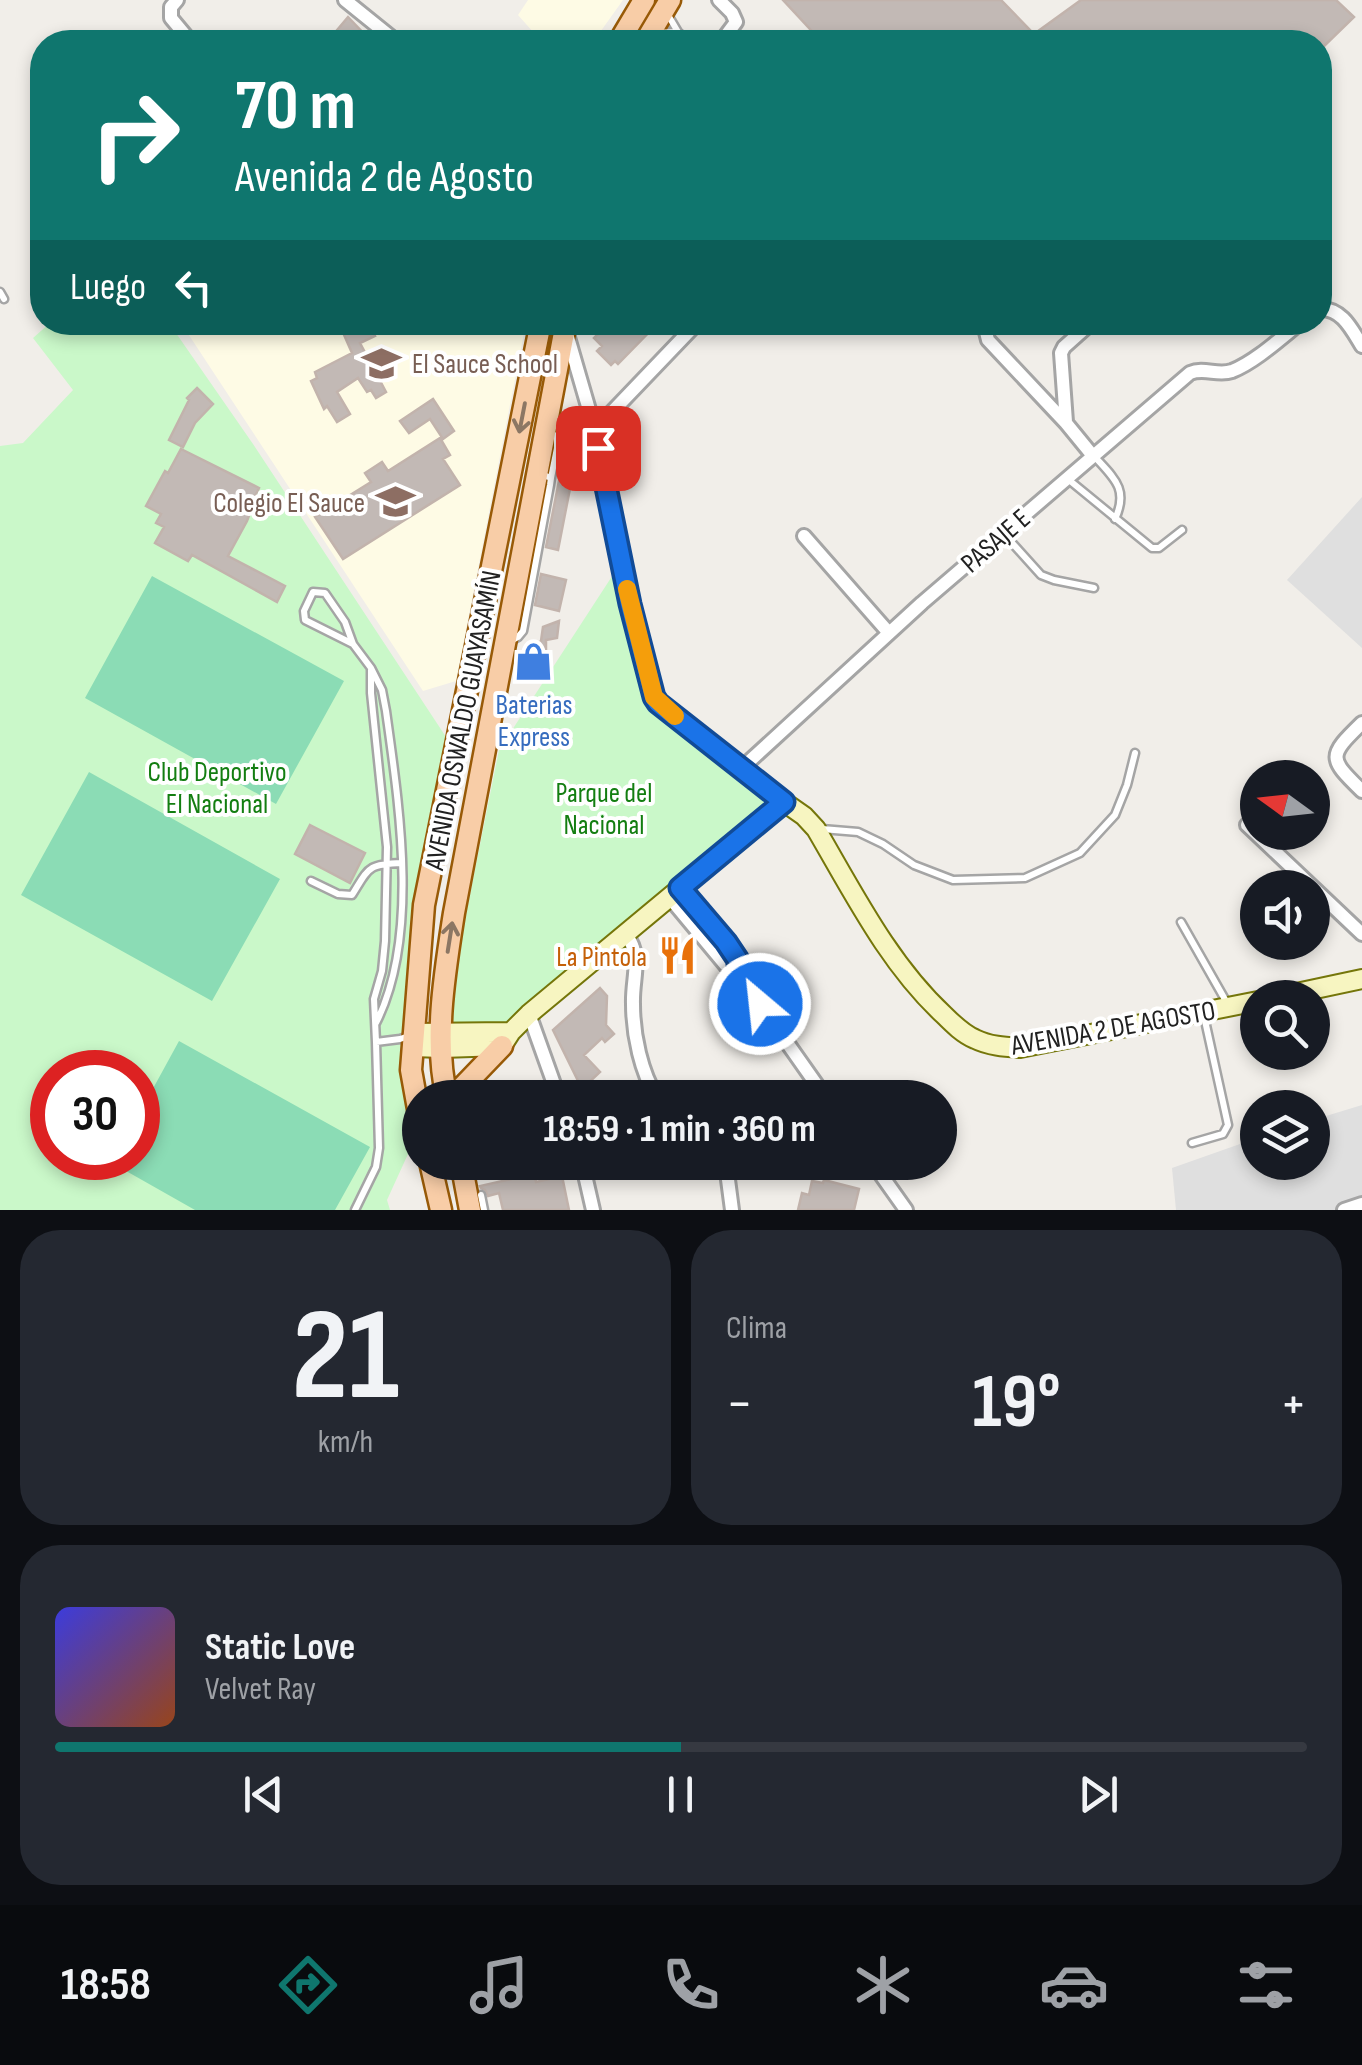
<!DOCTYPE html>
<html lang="es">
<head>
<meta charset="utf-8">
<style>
  :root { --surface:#171b24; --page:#242831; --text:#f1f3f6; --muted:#9ea1a6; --line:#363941; --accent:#0f766e }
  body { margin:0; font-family:"Sofia Sans Condensed",sans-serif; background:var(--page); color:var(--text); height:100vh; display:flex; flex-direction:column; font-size:38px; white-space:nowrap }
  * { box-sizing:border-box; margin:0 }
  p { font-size:32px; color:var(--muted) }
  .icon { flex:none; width:55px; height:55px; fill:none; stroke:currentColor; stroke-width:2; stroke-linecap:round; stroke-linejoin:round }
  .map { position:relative; height:1210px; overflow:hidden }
  .sheet { display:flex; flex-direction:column; gap:20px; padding:20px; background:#0d0f14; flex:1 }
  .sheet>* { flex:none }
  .hud { position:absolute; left:30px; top:30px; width:1302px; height:305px; border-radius:40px; box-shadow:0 5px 15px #0003; background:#0f766e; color:#fff; overflow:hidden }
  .needle { width:65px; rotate:285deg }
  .controls { position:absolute; left:1240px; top:760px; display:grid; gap:20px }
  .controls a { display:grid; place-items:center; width:90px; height:90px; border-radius:50%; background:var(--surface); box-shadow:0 5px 15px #0003; font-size:50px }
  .speed { position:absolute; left:30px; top:1050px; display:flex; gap:20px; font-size:50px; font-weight:700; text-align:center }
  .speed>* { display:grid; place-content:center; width:130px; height:130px; border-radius:50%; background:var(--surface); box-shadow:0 5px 15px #0003; line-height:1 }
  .speed .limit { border:15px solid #d22; background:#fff; color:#111 }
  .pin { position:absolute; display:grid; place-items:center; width:85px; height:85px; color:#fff; margin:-42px; border-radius:20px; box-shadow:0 5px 15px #0006 }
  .me { position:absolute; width:110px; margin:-55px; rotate:332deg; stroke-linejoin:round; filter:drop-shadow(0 0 8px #0008) }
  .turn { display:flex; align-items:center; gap:35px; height:210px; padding:0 40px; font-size:45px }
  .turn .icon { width:130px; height:130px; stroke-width:2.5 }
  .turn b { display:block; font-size:70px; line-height:85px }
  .then { display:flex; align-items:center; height:95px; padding:0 40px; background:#0003; gap:20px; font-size:38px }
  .big { font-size:75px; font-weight:700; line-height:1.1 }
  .sheet .tile { flex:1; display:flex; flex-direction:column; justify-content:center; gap:15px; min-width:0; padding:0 35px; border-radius:40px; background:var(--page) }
  .sheet .dial { align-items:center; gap:0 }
  .dial b { font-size:130px; line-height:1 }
  .song { display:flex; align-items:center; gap:30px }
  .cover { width:120px; height:120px; border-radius:15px; background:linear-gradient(135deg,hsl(240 70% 55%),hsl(20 70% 35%)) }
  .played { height:10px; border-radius:5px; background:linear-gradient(90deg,var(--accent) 50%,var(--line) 50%) }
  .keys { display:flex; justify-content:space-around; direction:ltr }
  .heat { display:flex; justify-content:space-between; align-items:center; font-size:55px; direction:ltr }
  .sheet .tiles { flex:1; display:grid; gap:20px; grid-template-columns:1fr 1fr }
  .tile:last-child { grid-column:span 2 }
  .trip { position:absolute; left:402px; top:1080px; width:555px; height:100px; border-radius:50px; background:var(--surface); box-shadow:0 5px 15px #0003; font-weight:700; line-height:100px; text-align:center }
  .tab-bar { display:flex; height:160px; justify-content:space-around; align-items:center; background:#090b0e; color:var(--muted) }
  .tab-bar .icon { width:70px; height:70px }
  .tab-bar .current { color:var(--accent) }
  .tab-bar b { font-size:45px; color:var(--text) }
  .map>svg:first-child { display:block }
  .residential { fill:#dfdfdf }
  .education { fill:#fefbe5 }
  .park { fill:#caf8c9; fill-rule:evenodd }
  .pitch { fill:#8bdcb5 }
  .building { fill:#c2b9b5; stroke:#c2b3ac; stroke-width:2.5 }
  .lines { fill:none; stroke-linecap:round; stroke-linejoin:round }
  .service-casing { stroke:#a5a5a5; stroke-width:11 }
  .minor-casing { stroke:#a5a5a5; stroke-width:18 }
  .secondary-casing { stroke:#75760a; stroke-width:22 }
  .primary-casing { stroke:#985a07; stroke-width:25 }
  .service { stroke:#fff; stroke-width:6 }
  .minor { stroke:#fff; stroke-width:12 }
  .secondary { stroke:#f7f5c1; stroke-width:18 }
  .primary { stroke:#f8cda7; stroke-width:20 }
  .oneway { stroke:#8c7764 }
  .route-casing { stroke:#114b97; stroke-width:25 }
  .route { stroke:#1a73e8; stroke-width:18 }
  .slow { stroke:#f59e0b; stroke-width:18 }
  .labels { text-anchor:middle; stroke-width:8; stroke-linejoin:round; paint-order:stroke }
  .education-label { font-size:28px; fill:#785e54; stroke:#fff; text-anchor:start }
  .street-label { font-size:28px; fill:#212121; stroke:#fff }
  .shop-label { font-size:28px; fill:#366cbe; stroke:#fff }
  .park-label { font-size:28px; fill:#137e11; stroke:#fff }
  .food-label { font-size:28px; fill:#c56008; stroke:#fff; text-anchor:end }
</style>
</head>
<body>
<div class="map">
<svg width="1362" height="1210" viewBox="0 0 1362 1210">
  <rect width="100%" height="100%" fill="#f1eee9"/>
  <path class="residential" d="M 1362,497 L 1362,648 L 1287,580 Z
    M 1362,1105 L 1362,1210 L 1176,1210 L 1172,1168 L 1257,1138 L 1258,1162 L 1312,1162 L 1313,1120 Z"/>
  <path class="education" d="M 528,0 L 623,0 L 593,42 L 542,42 L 518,15 Z
    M 181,323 L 526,323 L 456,681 L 423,691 Z"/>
  <path class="park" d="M 50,323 L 169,323 L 253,444 L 448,740 L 428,831 L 411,932 L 403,1030 L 408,1154 L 387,1200 L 390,1210 L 0,1210 L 0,446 L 23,443 L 73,390 L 33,338 ZM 52,1072 L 138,1072 L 138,1158 L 52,1158 Z
    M 620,564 L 652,699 L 791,805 L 513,1030 L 442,1034 L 499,750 Z"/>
  <path class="pitch" d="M 152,576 L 344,681 L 276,804 L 85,698 Z
    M 89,772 L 280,879 L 212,1001 L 21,895 Z
    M 179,1041 L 370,1147 L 335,1210 L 195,1210 L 112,1163 L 115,1158 L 138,1158 L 138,1116 Z"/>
  <path class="building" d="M 783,0 L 1001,0 L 1034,34 L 1081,0 L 1336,0 L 1354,17 L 1320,50 L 1320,42 L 822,42 Z
    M 348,17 L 372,42 L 327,42 Z
    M 350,322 L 367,322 L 375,336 L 360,343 L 386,392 L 376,398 L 371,390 L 367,392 L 358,378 L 337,392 L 350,414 L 337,422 L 327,406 L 324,409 L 311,381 L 317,378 L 315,372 L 352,353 L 341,328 Z
    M 593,322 L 659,322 L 618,364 L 615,361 L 611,365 L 597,351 L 602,346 L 594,338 L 601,331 Z
    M 197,388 L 213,404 L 195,423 L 183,447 L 169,440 L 189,400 L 187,398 Z
    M 433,399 L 454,431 L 443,439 L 430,419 L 409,433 L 400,421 Z
    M 440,438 L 450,455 L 443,459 L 460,485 L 343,559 L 315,517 L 371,482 L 365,473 L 382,462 L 388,471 Z
    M 567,440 L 581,443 L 576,469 L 574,468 L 558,550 L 546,547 Z
    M 181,449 L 259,488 L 247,512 L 250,513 L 247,521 L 228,556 L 285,586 L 277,602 L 192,555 L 188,561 L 155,543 L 164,527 L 156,523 L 161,514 L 146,506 L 165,471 L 168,473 Z
    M 541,574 L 566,580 L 559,611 L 535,605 Z
    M 559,621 L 557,638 L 546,640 L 546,652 L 542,653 L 546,666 L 521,672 L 524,658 L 535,655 L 532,646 L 541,641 L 543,627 Z
    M 310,825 L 365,853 L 350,883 L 295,854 Z
    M 600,988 L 607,996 L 606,1025 L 614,1034 L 605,1042 L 602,1038 L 584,1055 L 600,1072 L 582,1089 L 553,1030 Z
    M 534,1174 L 536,1182 L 562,1176 L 569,1210 L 503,1210 L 499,1193 L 488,1196 L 485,1190 L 481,1188 L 480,1186 Z
    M 824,1180 L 859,1189 L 854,1210 L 798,1210 L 802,1193 L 809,1195 L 812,1181 L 823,1183 Z"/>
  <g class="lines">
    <defs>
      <path id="service" d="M 668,15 L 678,32 L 689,42
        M 654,33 L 678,32
        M 0,292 L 4,299
        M 551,432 L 557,438 L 557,448 L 551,478
        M 1094,456 C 1114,478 1129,489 1115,519
        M 1069,480 L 1152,548 L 1159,548 L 1182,530
        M 1004,534 L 1041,575 L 1054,580 L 1094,588
        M 511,641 L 518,637 L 523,631 L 550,485 L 551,478 L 541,474
        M 353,644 L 305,620 L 304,611 L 313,592 L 325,593 L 345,622 L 353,644 L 371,668 L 382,690 L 386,711 C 399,805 420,936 376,1023
        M 371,670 L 371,693 L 387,847 L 385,941 L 382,971 L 374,999 L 376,1042 L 400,1039 L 409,1036
        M 822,829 L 858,832 L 883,844 L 914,865 L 953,880 L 1025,878 L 1080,853 L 1115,815 L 1127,785 L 1135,753
        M 311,881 L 338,894 L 352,895 C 369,868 367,864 402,863
        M 1181,922 L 1227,1003
        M 1192,1143 L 1223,1134 L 1228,1125 L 1204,1016
        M 481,1195 L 484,1210
        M 355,1210 L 376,1167 L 379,1148 L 376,1042"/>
      <path id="minor" d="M 177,0 L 171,7 L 171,18 L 191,42
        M 345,0 L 397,42
        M 719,0 L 732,13 L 736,22 L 721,42
        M 1320,309 C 1342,308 1352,330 1362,346
        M 993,322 L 986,332 L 988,340 L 1066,423 L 1093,456
        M 567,334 L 594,427 L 630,605 L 654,697 L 658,703 L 784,802
        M 1066,422 L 1061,353 L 1064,347 L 1092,322
        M 594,427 L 611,413 L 698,322
        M 804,536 L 889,633
        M 1362,723 C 1328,756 1328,758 1362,791
        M 742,768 L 922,603 L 1190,373 C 1204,367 1218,376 1232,371 C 1255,362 1281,338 1301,322
        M 1247,825 L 1362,934
        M 680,888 C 699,910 737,944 738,973
        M 669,897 L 728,968 L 738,973 L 826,1098
        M 626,934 C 643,958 632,977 633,1004 C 633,1035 641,1072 657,1098
        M 529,1014 L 559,1098
        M 582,1162 L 593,1210
        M 722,1162 L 727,1172 L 732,1210
        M 872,1162 L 906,1210
        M 1344,1210 L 1362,1204"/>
      <path id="secondary" d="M 1273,998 L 1362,979
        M 414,1033 L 511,1032
        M 413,1047 L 442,1048 L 502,1046 L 511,1032 L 529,1014 L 784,802 L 804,816 L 816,829 C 854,894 889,964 944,1015 C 953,1024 963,1034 975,1039 C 989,1046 1005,1047 1020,1048 L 1258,1001"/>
      <path id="primary" d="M 619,42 L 644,0
        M 645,42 L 670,0
        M 447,1098 C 433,1040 445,971 454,913 L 566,322
        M 452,1098 L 502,1046
        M 420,1120 L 411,1070 L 424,905 L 541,322
        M 430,1162 L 441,1210
        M 461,1162 L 470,1210"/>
    </defs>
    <use href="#service" class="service-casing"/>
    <use href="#minor" class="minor-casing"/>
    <use href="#secondary" class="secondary-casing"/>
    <use href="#primary" class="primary-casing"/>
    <use href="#service" class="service"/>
    <use href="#minor" class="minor"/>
    <use href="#secondary" class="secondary"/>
    <use href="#primary" class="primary"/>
  </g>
  <defs><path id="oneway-shaft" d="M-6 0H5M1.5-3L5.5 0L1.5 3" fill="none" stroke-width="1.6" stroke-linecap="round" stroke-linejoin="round" transform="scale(2.5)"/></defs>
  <g class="oneway">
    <use href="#oneway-shaft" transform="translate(522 418) rotate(101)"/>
    <use href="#oneway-shaft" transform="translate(450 937) rotate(-81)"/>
  </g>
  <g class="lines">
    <defs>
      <path id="route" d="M 598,448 L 630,604 L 654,697 L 658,703 L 784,802 L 680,888 L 726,942 L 738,960 L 738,973 L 760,1004"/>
    </defs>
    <use href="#route" class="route-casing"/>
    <use href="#route" class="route"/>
    <path class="slow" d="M 627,589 L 654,697 L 675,716"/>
  </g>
  <defs>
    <symbol id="school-bare" viewBox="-9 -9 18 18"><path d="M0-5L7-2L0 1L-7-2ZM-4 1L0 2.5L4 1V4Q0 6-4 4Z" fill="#8d6e63" stroke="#fff" stroke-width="2.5" paint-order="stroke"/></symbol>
    <symbol id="shop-bare" viewBox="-9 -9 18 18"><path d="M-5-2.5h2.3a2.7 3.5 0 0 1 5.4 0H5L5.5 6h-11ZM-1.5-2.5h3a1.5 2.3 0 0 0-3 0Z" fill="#3f7fe0" stroke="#fff" stroke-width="2.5" paint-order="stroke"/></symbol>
    <symbol id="restaurant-bare" viewBox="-9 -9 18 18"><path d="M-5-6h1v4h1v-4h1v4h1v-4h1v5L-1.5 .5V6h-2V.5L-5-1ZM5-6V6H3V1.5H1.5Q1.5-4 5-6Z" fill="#e8710a" stroke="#fff" stroke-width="2.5" paint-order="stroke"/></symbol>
  </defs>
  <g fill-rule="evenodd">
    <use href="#school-bare" x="354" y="336" width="55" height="55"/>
    <use href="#school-bare" x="368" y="474" width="55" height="55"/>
    <use href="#shop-bare" x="506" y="634" width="55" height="55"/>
    <use href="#restaurant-bare" x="650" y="928" width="55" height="55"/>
  </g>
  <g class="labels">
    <g class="education-label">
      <text x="412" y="373">El Sauce School</text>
      <text x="365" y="512" text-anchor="end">Colegio El Sauce</text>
    </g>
    <g class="street-label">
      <text transform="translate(995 540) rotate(-41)" y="10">PASAJE E</text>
      <text transform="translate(462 720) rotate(-79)" y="10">AVENIDA OSWALDO GUAYASAMÍN</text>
      <text transform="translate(1113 1027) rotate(-10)" y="10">AVENIDA 2 DE AGOSTO</text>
    </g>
    <g class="shop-label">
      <text x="534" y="714">Baterias<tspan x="534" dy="32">Express</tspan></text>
    </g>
    <g class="park-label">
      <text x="217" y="781">Club Deportivo<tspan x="217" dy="32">El Nacional</tspan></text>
      <text x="604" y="802">Parque del<tspan x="604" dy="32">Nacional</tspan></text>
    </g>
    <g class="food-label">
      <text x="647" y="966">La Pintola</text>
    </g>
  </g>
</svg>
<div class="controls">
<a><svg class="needle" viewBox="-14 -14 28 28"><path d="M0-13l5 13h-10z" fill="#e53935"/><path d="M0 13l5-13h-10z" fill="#9ea1a6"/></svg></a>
<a><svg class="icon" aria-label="sound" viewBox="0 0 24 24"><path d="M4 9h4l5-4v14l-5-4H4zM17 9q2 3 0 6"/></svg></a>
<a><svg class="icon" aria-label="search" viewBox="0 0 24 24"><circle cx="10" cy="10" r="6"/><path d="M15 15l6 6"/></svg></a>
<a><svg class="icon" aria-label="layers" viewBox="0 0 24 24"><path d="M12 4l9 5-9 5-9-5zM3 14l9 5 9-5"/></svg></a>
</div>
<div class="speed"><div class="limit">30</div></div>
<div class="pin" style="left:598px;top:448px;background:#d93025"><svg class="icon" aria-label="arrive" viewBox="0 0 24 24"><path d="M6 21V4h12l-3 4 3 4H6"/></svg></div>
<svg class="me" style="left:760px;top:1004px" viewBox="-20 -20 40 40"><circle r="17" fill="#1a73e8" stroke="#fff" stroke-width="3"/><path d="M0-11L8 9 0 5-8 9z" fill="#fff"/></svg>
<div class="trip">18:59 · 1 min · 360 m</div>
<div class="hud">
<div class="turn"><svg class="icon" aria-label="right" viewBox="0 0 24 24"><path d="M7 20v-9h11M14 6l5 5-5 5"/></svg><div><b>70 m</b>Avenida 2 de Agosto</div></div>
<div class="then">Luego<svg class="icon" aria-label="left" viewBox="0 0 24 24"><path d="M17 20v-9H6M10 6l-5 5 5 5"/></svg></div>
</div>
</div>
<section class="sheet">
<div class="tiles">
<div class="tile dial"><b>21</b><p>km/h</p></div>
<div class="tile"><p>Clima</p>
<div class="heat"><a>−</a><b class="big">19°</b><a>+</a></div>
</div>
<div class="tile">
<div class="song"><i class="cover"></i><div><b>Static Love</b><p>Velvet Ray</p></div></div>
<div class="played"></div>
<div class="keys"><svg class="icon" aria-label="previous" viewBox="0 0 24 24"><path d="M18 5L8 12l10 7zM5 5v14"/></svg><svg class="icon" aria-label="pause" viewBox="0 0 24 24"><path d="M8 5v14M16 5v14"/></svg><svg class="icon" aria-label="next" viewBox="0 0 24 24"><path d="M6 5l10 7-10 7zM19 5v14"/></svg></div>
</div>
</div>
</section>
<nav class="tab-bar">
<b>18:58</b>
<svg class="icon current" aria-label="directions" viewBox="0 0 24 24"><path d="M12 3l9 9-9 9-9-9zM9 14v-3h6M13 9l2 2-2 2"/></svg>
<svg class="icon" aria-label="music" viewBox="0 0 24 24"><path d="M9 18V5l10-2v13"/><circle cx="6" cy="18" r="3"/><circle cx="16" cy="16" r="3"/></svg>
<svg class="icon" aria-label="phone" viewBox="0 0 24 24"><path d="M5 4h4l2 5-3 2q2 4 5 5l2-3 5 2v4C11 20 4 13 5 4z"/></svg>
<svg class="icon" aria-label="climate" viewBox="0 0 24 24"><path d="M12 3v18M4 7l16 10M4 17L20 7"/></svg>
<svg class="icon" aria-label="car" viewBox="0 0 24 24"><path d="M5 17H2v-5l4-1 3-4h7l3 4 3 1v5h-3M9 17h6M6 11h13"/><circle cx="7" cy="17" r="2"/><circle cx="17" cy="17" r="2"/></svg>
<svg class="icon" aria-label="filters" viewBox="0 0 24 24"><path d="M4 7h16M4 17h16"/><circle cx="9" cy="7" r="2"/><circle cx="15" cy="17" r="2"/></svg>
</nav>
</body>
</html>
